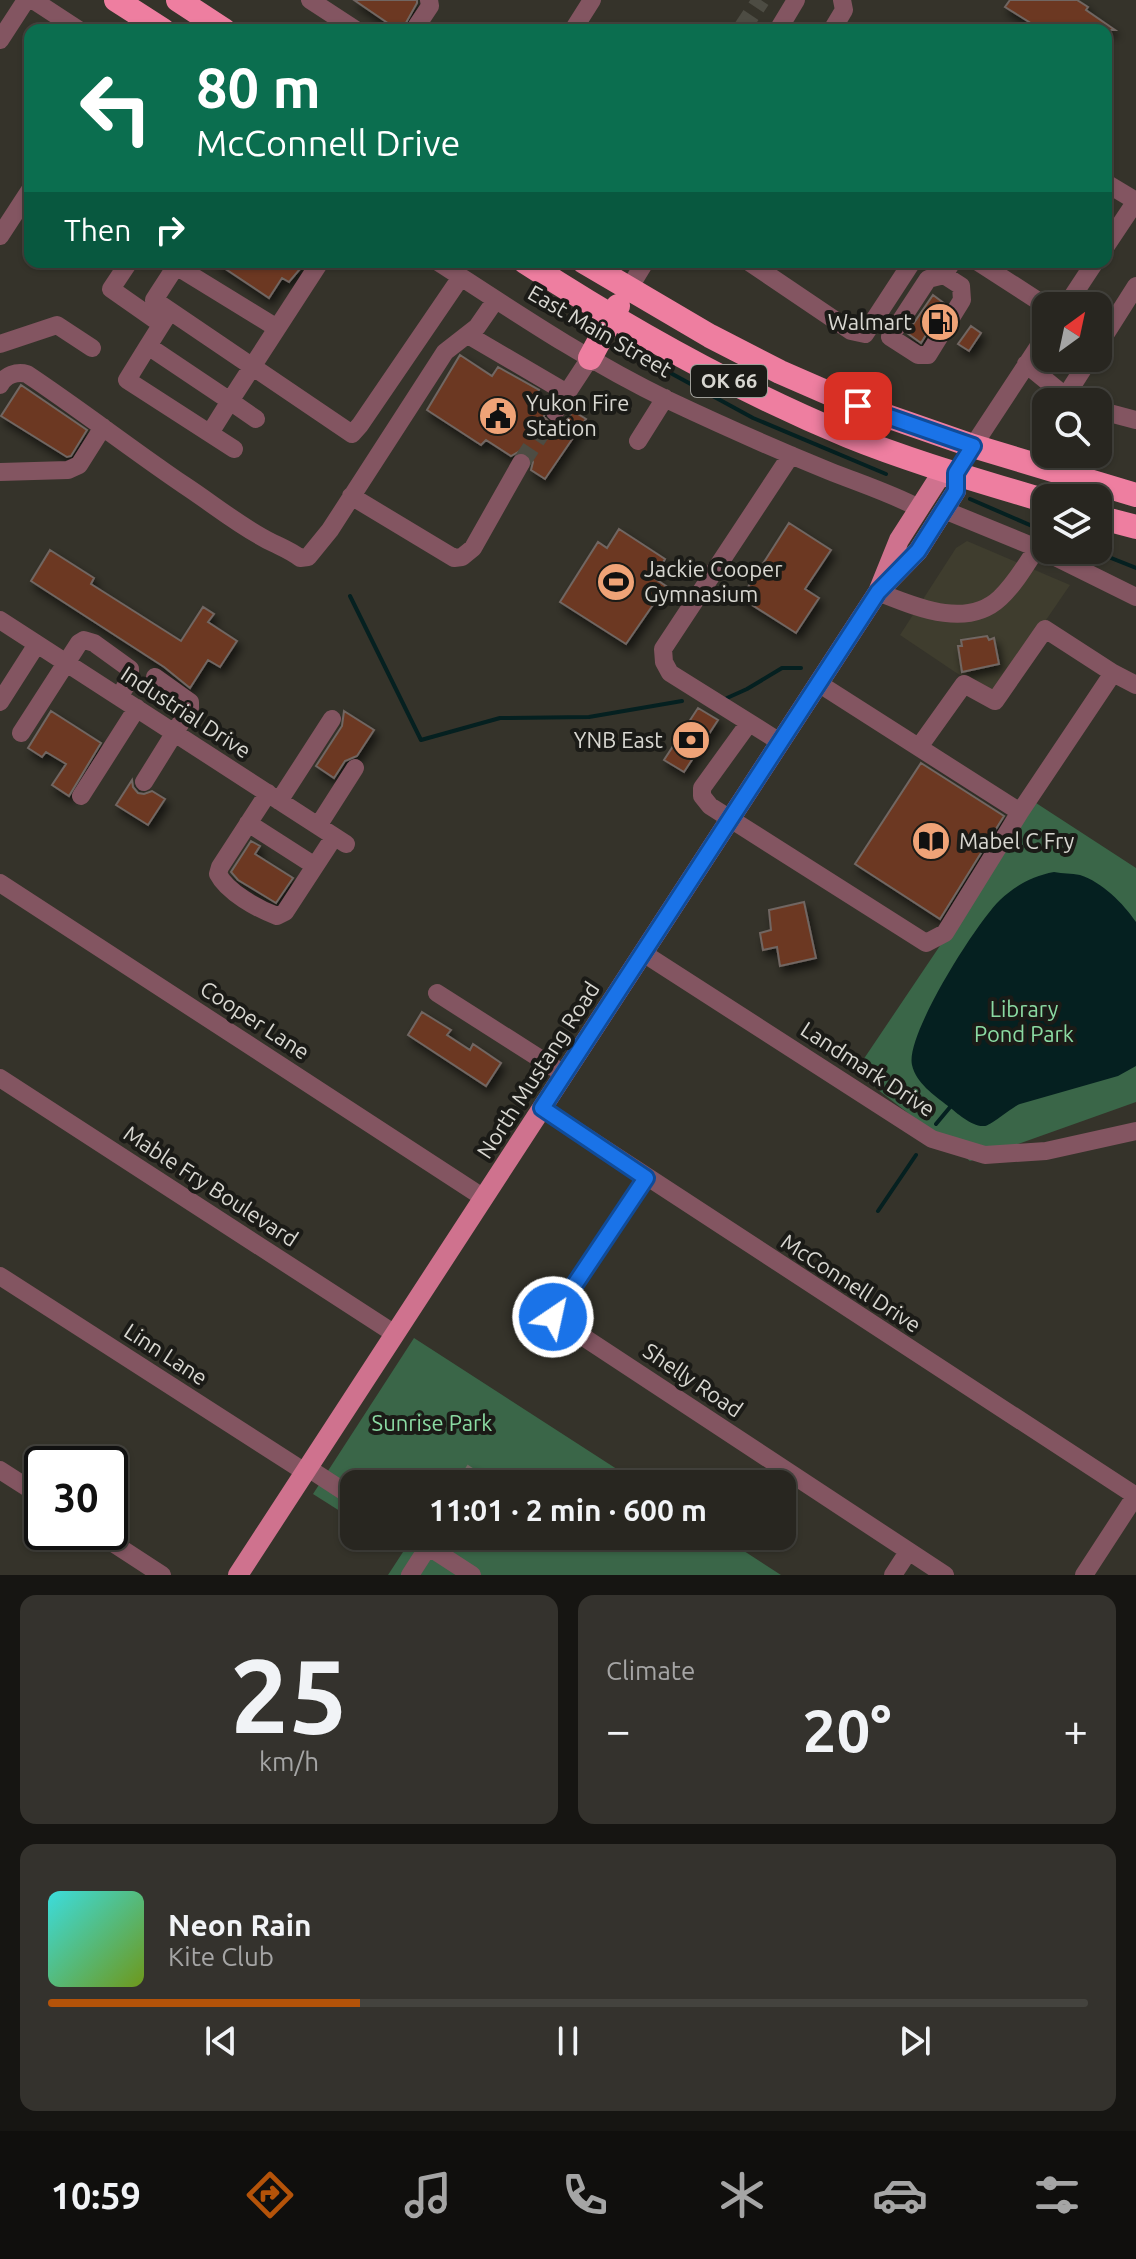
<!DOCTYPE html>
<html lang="en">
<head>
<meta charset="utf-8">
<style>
  :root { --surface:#282620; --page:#34322d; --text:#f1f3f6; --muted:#a5a5a5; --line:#44433e; --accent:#b45309 }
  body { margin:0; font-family:Ubuntu,sans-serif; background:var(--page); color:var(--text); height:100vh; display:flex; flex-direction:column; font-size:30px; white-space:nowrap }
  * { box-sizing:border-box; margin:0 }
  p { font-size:26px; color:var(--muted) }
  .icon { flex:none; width:44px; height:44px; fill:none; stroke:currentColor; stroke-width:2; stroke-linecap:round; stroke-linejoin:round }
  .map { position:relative; height:1575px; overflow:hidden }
  .side { display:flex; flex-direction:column; gap:20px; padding:20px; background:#161512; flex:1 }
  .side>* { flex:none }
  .guide { position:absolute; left:24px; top:24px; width:1088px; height:244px; border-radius:16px; box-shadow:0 2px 6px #0004,0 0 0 2px var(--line); background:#0b6e4f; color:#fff; overflow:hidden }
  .needle { width:52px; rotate:33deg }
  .controls { position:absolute; left:1032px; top:292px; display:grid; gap:16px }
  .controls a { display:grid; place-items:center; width:80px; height:80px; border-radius:16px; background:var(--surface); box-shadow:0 2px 6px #0004,0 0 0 2px var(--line); font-size:40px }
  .speed { position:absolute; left:24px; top:1446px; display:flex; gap:16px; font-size:40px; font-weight:700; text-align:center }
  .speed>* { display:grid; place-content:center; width:104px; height:104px; border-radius:50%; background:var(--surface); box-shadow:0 2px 6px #0004,0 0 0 2px var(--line); line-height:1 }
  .speed .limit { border:4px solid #111; border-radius:12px; background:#fff; color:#111 }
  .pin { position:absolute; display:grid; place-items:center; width:68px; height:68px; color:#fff; margin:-34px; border-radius:16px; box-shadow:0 4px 12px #0006 }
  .me { position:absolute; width:88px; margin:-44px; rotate:34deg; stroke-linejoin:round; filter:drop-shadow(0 0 6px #0008) }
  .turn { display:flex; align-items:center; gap:28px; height:168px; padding:0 40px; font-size:36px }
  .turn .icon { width:104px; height:104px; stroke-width:2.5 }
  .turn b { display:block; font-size:56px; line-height:68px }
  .then { display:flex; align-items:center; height:76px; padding:0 40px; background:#0003; gap:16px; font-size:30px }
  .big { font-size:60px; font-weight:700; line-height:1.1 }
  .side .widget { flex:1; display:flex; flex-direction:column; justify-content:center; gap:12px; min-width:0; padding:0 28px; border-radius:16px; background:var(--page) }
  .side .dial { align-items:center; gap:0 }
  .dial b { font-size:104px; line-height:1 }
  .song { display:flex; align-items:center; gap:24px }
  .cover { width:96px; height:96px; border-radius:12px; background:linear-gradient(135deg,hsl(180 70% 55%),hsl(80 70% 35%)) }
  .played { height:8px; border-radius:4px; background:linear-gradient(90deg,var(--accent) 30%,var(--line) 30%) }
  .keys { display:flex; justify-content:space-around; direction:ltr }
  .heat { display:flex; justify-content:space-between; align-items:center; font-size:44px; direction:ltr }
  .side .tiles { flex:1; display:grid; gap:20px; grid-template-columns:1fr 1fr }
  .widget:last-child { grid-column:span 2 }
  .trip { position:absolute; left:340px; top:1470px; width:456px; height:80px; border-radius:16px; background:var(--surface); box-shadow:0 2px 6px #0004,0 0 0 2px var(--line); font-weight:700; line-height:80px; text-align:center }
  .dock { display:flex; height:128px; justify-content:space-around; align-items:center; background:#100f0d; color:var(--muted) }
  .dock .icon { width:56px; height:56px }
  .dock .active { color:var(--accent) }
  .dock b { font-size:36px; color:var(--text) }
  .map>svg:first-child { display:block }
  .built { fill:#3f3d2e }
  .green { fill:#3a6648 }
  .water { fill:#052020 }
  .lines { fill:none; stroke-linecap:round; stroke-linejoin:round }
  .stream { stroke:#052020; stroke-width:4 }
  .building { fill:#6c3920; stroke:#716662; stroke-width:2; filter:url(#shadow) }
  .minor-tunnel { stroke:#4d4c43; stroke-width:18; stroke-dasharray:18 9; stroke-linecap:butt }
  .minor { stroke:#835561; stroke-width:18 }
  .major { stroke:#cf728e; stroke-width:20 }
  .highway { stroke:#ee7ea0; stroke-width:24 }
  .route-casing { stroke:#114b97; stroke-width:20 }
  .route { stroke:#1a73e8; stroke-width:14 }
  .labels { text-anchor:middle; stroke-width:8; stroke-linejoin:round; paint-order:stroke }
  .shield { fill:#1b1b17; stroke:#9f9f99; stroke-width:2 }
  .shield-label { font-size:20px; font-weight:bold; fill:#d8d7d1 }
  .poi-label { font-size:22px; fill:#d8d7d1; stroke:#1b1b17; text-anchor:start }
  .street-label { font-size:22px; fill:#d8d7d1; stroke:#1b1b17 }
  .park-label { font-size:22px; fill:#8bdba3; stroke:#1b1b17 }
</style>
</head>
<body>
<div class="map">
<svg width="1136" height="1575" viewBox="0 0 1136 1575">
  <defs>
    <filter id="shadow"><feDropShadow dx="3.5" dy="6" stdDeviation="4" flood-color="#0009"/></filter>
  </defs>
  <rect width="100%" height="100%" fill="#35332a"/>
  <path class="built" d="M 967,541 L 1070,585 L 996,693 L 988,692 L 955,672 L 900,635 L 956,548 Z"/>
  <path class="green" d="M 1036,803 L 1136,868 L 1136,1102 L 970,1161 L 855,1072 Z
    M 414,1338 L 640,1484 L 354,1484 L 354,1520 L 313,1494 Z
    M 378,1536 L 721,1536 L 781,1575 L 388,1575 L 403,1552 Z"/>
  <path class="water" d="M 1054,872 C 1063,874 1071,873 1080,875 C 1102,882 1123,903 1136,922 L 1136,1066 L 1118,1076 L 1020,1104 C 1010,1108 991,1126 984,1126 C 972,1127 957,1113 948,1106 C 934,1095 916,1083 912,1065 C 905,1035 977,922 1000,900 C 1016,885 1033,876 1054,872 Z"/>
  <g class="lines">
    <path class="stream" d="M 621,346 L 753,418 L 886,474
      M 970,499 L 1046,532
      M 1091,550 L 1136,568
      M 350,596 L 421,740 L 500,718 L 589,717 L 682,701
      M 727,698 L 747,689 L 782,668 L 801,668
      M 936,1124 L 951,1106
      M 878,1211 L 916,1155"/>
  </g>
  <path class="building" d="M 354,0 L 417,0 L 417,3 L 402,30 L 398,30 Z
    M 1010,0 L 1077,0 L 1088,7 L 1086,10 L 1115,30 L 1042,30 L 1005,7 Z
    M 215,262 L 306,262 L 289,282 L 282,278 L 269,298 Z
    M 933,295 L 945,304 L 921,343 L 907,333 Z
    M 971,326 L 981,333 L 969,351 L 958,344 Z
    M 460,355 L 492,376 L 498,367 L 539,390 L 534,399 L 545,406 L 544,417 L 549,422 L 555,424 L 567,420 L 573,411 L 586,419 L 545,479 L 531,470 L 533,462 L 528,453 L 520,451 L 511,456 L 486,440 L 481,445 L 427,410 Z
    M 21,385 L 87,430 L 71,456 L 67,457 L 1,416 Z
    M 789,523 L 831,550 L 805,589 L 819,598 L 796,633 L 741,598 Z
    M 619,529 L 665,559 L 654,578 L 666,586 L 626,644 L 560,602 L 598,542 L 607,548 Z
    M 50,550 L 94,578 L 91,584 L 181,641 L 203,607 L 214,614 L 208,622 L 237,641 L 220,667 L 208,660 L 190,688 L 164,667 L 31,581 Z
    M 987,636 L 989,640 L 994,638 L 999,664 L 962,672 L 958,646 L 962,646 L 961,640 Z
    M 698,708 L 718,720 L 684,772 L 664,760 Z
    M 51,711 L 101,743 L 69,796 L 52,785 L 66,764 L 46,752 L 42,757 L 28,748 Z
    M 344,711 L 374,730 L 357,756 L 345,761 L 334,778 L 316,766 L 342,726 Z
    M 921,763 L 1004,816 L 940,919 L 855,864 Z
    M 132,780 L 133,787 L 138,793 L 144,794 L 152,791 L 165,799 L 148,825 L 116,805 Z
    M 251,841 L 260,846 L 255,854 L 293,878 L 276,903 L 238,880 L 231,872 Z
    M 804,902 L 816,958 L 780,966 L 777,947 L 763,950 L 760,933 L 771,930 L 769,910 Z
    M 422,1012 L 451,1030 L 447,1035 L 470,1050 L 473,1044 L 501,1063 L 486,1086 L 408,1035 Z
    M 468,1466 L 481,1475 L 475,1484 L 456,1484 Z"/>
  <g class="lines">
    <path class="minor-tunnel" d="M 741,30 L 761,0
      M 521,463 L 555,412"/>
    <path class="minor" d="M 33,0 L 79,30
      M 310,0 L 356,30
      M 414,30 L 430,6 L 429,0
      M 573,30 L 592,0
      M 778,30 L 796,0
      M 832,30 L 844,10 L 842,0
      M 0,40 L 26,0
      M 1106,183 L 1136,201
      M 0,236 L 30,190
      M 1106,246 L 1136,201
      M 129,262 L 111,289 L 161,324
      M 438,262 C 512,310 587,361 668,400 C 721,425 775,449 829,471 C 859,483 890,493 919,508
      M 749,262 L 851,331 L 865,334 L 912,262
      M 978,262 L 1046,306
      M 944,275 L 961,286 L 962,300 L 928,355 L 918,355 L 890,337 L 928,279 L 944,275 L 952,262
      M 628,290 L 645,262
      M 1066,306 L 1095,262
      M 170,311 L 148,346 L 230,401 L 320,262
      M 277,328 L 176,266 L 154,300 L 352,434 L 360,425 L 461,277
      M 468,335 L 567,393 L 590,358
      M 0,344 L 57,325 L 92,348
      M 148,346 L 127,380 L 234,449
      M 1098,346 L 1136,286
      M 1026,364 L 1059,391 L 1082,402
      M 0,385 C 5,375 17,371 27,374 C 81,410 131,449 184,485 C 213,504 242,528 273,543 C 283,548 291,551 300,558 L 308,557 L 330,530 L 445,352 L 477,327 L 495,301
      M 1067,394 L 1090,358
      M 1098,410 L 1136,420
      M 555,412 L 567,393
      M 210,433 L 230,401 L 256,419
      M 638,441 L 665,398
      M 973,446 L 1046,335
      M 0,472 L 68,470 L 79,465 L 103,427
      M 351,496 L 454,558 L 462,557 L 473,548 L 521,463
      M 944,510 L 1037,548 L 1136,597
      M 878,592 C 914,606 966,630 1000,598 C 1015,584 1026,565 1037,548
      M 0,620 L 346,844
      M 818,683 L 1020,812 L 1113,673 L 1136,685
      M 0,702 L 37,644
      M 749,723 L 702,788 L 702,796 L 710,806 L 926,943 L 945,933 L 1020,812
      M 21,733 L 79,643 L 84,640 L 94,643 L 130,669 L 130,679 L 119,697
      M 780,742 L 670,673 L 664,662 L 663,649 L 791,455
      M 919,747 L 964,684 L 995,701 L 1045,629 L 1113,673
      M 144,782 L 190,708 L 190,702 L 155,677
      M 268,793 L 220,867 L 218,874 C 227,892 258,909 277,916 L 285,912 L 334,837
      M 81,796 L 137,708
      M 279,801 L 332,719
      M 248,823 L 315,866
      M 318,826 L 355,768
      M 0,883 L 484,1198
      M 643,953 L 932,1139 L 985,1155 L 1046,1151 L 1136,1131
      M 437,993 L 564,1074
      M 0,1078 L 395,1334
      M 542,1108 L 1136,1496
      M 646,1178 L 553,1317 L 945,1575
      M 0,1276 L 305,1472
      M 308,1468 L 354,1498
      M 0,1470 L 42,1497
      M 96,1532 L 162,1575
      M 412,1536 L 472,1575
      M 410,1575 L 428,1547
      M 893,1575 L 908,1552
      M 1084,1575 L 1136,1495"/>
    <path class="major" d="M 238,1575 L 878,592 L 918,551 L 956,491 L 956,473 L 938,479 L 899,540 L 878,592"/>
    <path class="highway" d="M 116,0 L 163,30
      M 178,0 L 224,30
      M 525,262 C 628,329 735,389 848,436 C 912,462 980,481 1046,501
      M 584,262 L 710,336 L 780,372 L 858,406 L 973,446 L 1136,495
      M 590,358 L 618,306
      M 1098,517 L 1136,527"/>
  </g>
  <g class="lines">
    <defs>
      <path id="route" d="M 553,1317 L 646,1178 L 542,1108 L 878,592 L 918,551 L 956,491 L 956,473 L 973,446 L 858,406"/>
    </defs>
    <use href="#route" class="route-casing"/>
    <use href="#route" class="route"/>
  </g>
  <defs>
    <symbol id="fuel-disc" viewBox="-11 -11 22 22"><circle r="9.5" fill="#efa377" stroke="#1b1b17"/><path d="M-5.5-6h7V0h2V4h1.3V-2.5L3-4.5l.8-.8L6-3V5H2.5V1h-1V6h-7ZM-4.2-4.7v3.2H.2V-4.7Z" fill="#111"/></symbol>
    <symbol id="civic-disc" viewBox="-11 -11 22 22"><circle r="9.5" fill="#efa377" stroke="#1b1b17"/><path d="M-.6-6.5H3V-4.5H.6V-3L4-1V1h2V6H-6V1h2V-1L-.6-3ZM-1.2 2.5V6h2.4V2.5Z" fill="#111"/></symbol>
    <symbol id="stadium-disc" viewBox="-11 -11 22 22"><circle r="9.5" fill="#efa377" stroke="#1b1b17"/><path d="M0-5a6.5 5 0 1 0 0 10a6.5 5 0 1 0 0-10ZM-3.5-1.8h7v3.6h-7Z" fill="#111"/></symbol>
    <symbol id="bank-disc" viewBox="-11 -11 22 22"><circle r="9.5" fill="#efa377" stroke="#1b1b17"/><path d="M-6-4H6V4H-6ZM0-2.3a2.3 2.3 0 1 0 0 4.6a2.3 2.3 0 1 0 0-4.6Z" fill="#111"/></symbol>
    <symbol id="library-disc" viewBox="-11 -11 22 22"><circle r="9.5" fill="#efa377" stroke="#1b1b17"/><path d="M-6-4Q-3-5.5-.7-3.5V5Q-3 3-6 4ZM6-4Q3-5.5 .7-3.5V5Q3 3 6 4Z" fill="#111"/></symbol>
  </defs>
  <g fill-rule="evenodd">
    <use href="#fuel-disc" x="918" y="300" width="44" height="44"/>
    <use href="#civic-disc" x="476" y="394" width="44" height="44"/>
    <use href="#stadium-disc" x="594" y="560" width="44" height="44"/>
    <use href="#bank-disc" x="669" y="718" width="44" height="44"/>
    <use href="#library-disc" x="909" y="819" width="44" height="44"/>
  </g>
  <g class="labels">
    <rect class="shield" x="691" y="365" width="76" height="32" rx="6"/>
    <g class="shield-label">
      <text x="729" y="388">OK 66</text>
    </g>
    <g class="poi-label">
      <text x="912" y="330" text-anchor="end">Walmart</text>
      <text x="526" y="411">Yukon Fire<tspan x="526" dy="25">Station</tspan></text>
      <text x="644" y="577">Jackie Cooper<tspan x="644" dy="25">Gymnasium</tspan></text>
      <text x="663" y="748" text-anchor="end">YNB East</text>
      <text x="959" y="849">Mabel C Fry</text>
    </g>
    <g class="street-label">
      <text transform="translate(600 331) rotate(30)" y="8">East Main Street</text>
      <text transform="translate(186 712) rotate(33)" y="8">Industrial Drive</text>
      <text transform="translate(255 1020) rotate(33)" y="8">Cooper Lane</text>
      <text transform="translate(868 1069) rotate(33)" y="8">Landmark Drive</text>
      <text transform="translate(538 1070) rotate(-57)" y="8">North Mustang Road</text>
      <text transform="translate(211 1186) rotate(33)" y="8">Mable Fry Boulevard</text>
      <text transform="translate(851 1283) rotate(33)" y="8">McConnell Drive</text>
      <text transform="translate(166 1354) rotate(33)" y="8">Linn Lane</text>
      <text transform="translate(693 1380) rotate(34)" y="8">Shelly Road</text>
    </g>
    <g class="park-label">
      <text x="1024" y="1017">Library<tspan x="1024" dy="25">Pond Park</tspan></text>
      <text x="432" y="1431">Sunrise Park</text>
    </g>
  </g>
</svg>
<div class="controls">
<a><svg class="needle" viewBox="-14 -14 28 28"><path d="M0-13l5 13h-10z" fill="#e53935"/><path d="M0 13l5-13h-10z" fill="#a5a5a5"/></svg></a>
<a><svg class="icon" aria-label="search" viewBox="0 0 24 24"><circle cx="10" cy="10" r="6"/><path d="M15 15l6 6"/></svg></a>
<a><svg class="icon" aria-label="layers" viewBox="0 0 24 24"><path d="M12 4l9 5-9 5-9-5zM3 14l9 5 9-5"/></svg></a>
</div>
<div class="speed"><div class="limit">30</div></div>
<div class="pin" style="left:858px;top:406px;background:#d93025"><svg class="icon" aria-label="arrive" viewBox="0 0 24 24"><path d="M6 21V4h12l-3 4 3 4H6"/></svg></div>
<svg class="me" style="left:553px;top:1317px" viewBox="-20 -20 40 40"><circle r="17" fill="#1a73e8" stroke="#fff" stroke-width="3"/><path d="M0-11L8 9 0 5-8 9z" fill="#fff"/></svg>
<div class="trip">11:01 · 2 min · 600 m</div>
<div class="guide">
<div class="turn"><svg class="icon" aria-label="left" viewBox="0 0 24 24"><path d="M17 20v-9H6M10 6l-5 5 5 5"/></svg><div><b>80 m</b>McConnell Drive</div></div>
<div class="then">Then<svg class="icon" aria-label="right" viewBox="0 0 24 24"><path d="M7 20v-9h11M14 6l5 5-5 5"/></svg></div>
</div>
</div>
<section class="side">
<div class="tiles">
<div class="widget dial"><b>25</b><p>km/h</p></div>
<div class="widget"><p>Climate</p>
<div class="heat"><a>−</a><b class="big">20°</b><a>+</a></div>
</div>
<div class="widget">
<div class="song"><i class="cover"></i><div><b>Neon Rain</b><p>Kite Club</p></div></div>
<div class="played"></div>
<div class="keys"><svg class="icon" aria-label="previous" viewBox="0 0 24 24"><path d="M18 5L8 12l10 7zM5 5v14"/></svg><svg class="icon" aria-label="pause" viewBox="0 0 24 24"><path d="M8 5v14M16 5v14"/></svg><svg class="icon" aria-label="next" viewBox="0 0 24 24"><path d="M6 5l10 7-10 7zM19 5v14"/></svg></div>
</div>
</div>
</section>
<nav class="dock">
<b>10:59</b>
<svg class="icon active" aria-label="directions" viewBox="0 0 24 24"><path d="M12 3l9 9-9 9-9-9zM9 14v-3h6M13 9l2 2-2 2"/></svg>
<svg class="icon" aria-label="music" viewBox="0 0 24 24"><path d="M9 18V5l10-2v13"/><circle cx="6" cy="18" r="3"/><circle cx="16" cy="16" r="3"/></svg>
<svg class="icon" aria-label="phone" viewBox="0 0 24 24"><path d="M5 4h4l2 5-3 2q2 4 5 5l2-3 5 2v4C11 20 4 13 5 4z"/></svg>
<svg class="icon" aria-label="climate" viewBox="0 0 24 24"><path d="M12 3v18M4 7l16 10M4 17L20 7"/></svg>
<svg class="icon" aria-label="car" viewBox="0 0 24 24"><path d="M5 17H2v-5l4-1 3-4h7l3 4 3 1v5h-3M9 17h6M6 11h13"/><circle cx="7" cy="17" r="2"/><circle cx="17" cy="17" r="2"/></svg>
<svg class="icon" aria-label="filters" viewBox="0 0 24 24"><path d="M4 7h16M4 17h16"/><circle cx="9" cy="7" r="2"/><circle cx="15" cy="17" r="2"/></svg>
</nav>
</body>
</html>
